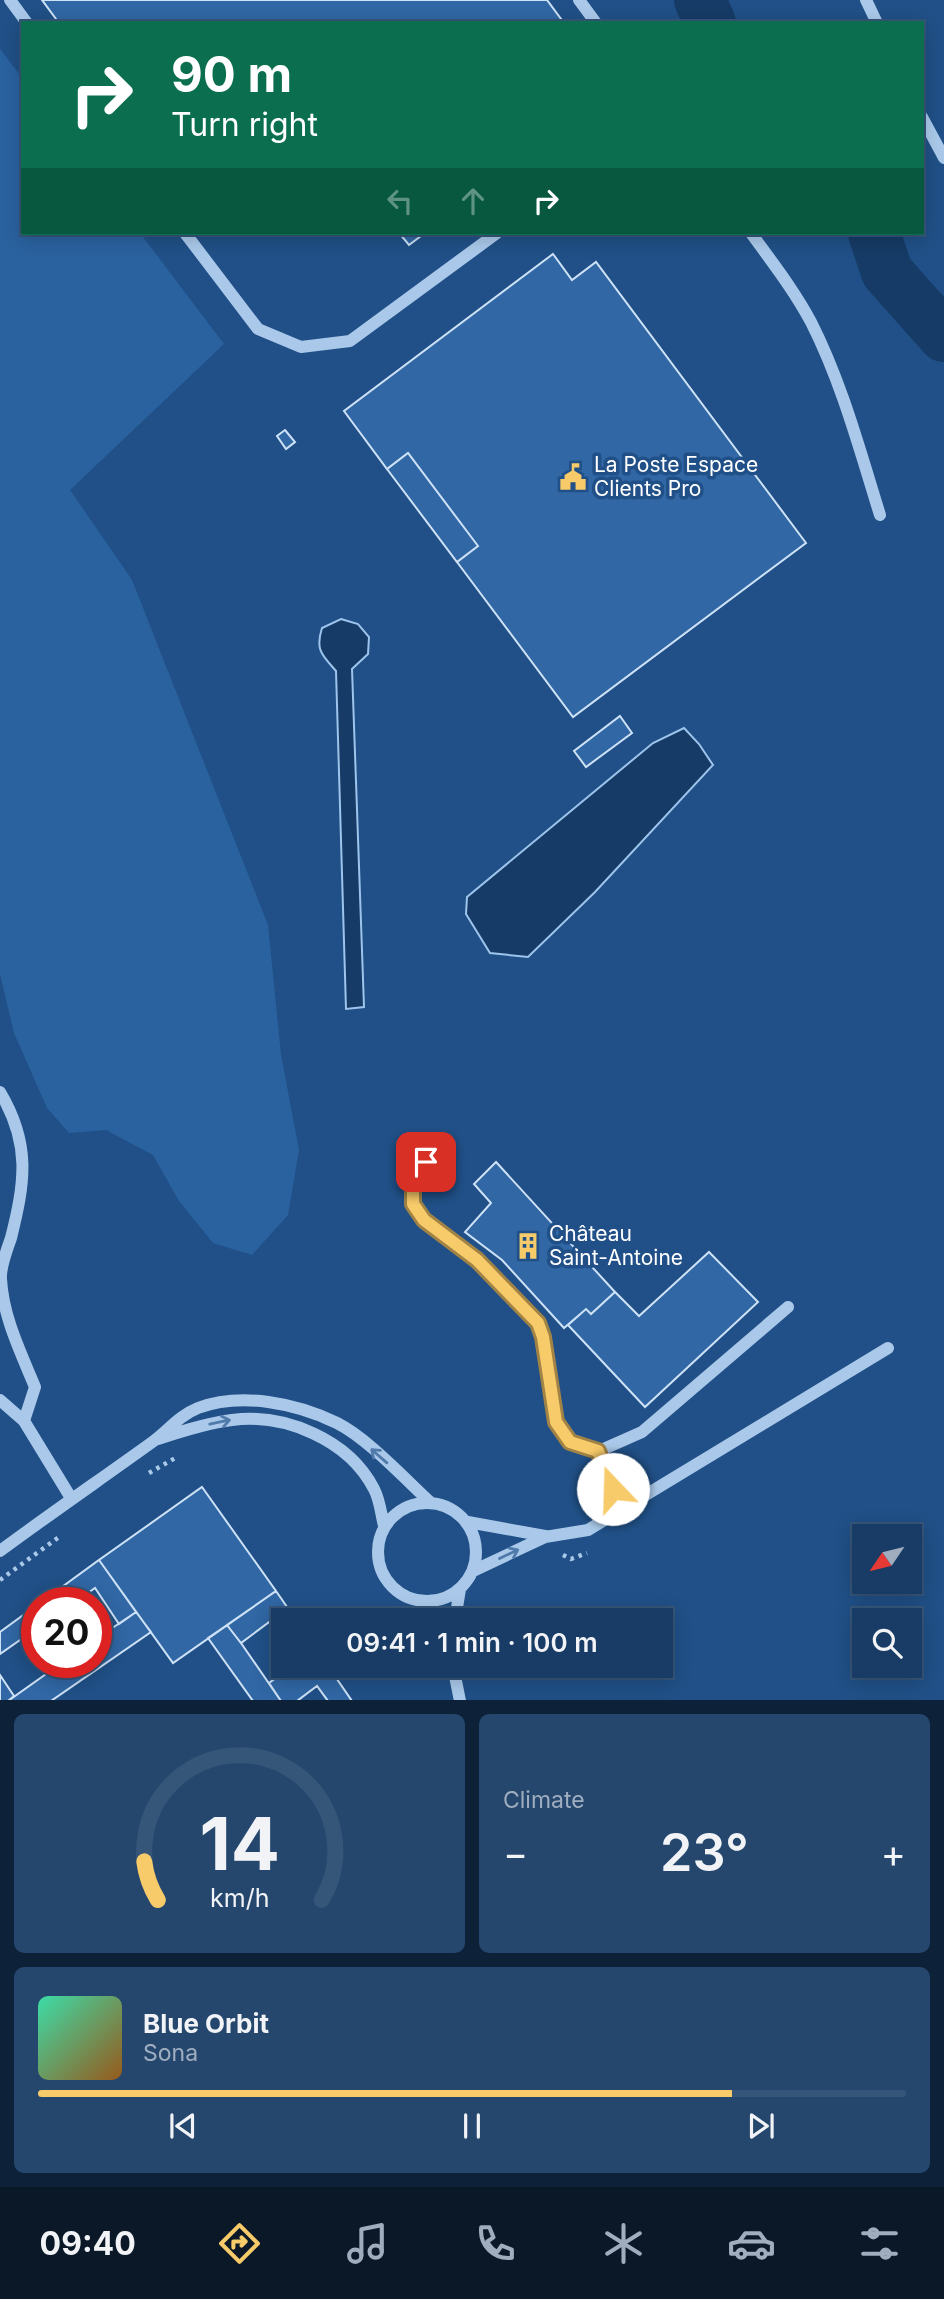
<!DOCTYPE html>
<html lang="en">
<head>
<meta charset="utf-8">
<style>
  :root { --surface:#183c65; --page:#25476e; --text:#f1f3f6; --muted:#9fadbf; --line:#365679; --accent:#f7ca6a }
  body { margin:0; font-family:Inter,sans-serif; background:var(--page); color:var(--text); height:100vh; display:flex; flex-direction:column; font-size:26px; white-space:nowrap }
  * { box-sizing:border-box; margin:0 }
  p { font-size:23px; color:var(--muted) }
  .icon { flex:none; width:38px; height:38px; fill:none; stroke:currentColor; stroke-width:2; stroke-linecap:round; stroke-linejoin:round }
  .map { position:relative; height:1700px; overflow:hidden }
  .details { display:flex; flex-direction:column; gap:14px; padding:14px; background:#0d2138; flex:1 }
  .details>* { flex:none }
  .hud { position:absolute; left:21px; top:21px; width:903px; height:214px; border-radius:0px; box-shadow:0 4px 18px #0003,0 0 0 2px var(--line); background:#0b6e4f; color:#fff; overflow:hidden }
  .needle { width:46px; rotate:235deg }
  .controls { position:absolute; left:852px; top:1524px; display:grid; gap:14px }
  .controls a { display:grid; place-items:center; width:70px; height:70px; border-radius:0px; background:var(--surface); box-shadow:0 4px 18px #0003,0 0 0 2px var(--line); font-size:35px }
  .speed { position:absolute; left:21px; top:1587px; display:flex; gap:14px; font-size:35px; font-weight:700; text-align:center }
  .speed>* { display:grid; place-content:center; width:91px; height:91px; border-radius:50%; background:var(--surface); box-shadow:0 4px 18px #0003,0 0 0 2px var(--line); line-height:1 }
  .speed .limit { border:10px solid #d22; background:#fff; color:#111 }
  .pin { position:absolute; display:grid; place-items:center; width:60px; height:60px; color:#fff; margin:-30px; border-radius:14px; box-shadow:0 4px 10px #0006 }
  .me { position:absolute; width:77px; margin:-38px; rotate:339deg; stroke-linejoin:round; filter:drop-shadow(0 0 5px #0008) }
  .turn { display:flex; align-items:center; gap:24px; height:147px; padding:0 35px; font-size:32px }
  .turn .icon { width:91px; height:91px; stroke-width:2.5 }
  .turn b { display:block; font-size:49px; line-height:60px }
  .lanes { display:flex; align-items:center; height:66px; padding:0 35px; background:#0003; justify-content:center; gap:35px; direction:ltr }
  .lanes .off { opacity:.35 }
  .big { font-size:52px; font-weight:600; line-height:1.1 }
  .details .card { flex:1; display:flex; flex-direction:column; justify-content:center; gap:10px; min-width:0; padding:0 24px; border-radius:10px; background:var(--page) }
  .details .dial { align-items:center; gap:0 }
  .dial svg { height:182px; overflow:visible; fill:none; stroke:var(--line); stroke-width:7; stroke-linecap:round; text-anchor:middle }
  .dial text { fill:var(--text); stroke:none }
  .song { display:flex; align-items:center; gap:21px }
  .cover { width:84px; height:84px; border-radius:10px; background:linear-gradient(135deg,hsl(160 70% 55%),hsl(30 70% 35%)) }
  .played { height:7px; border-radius:4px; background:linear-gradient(90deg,var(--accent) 80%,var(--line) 80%) }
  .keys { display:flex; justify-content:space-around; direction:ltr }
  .heat { display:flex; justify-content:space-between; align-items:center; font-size:38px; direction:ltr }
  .details .tiles { flex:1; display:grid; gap:14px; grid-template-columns:1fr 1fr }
  .card:last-child { grid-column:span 2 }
  .trip { position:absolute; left:271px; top:1608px; width:402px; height:70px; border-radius:0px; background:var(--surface); box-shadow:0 4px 18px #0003,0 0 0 2px var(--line); font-weight:600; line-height:70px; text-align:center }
  .tabs { display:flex; height:112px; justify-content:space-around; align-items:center; background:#0a1828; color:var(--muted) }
  .tabs .icon { width:49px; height:49px }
  .tabs .selected { color:var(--accent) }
  .tabs b { font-size:32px; color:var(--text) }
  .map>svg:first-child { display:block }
  .green { fill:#2a629f }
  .water { fill:#163b66; stroke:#9dc4eb; stroke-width:2 }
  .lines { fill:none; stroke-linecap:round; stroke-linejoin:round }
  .river { stroke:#163b66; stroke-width:52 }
  .building { fill:#3067a4; stroke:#cee2f7; stroke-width:2 }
  .path { stroke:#aac9ea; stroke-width:4.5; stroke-dasharray:3.5 5; stroke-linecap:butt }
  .minor { stroke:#aac9ea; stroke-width:12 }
  .oneway { stroke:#507aaa }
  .route-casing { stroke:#a18345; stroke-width:18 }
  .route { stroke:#f7ca6a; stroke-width:12 }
  .labels { text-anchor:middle; stroke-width:7; stroke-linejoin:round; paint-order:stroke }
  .poi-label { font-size:21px; fill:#fff; stroke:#205087; text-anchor:start }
</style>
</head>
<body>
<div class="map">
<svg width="944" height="1701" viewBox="0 0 944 1701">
  <rect width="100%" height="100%" fill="#205087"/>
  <path class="green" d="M 0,49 L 23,79 L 23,233 L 140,233 L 224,344 L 70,490 L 132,580 L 268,925 L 281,1055 L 299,1150 L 288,1215 L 252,1255 L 213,1243 L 179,1201 L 153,1155 L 106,1130 L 69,1133 L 47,1108 L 14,1033 L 0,974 Z"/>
  <path class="water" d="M 341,619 L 358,624 L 369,637 L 368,654 L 352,669 L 364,1007 L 346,1009 L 336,671 C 322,655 315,650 322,628 Z
    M 684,728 L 699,744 L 713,765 L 595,892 L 528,957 L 490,953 L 466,914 L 467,897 L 653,743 Z"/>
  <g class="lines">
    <path class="river" d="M 700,0 L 710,23
      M 874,233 L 887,272 L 944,336"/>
  </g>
  <path class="building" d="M 42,0 L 547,0 L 564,23 L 59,23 Z
    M 399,233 L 425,233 L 409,245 Z
    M 553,254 L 572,280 L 596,262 L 806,543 L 573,717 L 457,562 L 478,546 L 408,453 L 387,469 L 344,411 Z
    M 285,430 L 295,442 L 286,449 L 277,436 Z
    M 408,453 L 478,546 L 457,562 L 387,469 Z
    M 620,716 L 632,733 L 586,767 L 574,751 Z
    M 496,1162 L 615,1292 L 591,1314 L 586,1309 L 564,1328 L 502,1260 L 465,1232 L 491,1203 L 474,1184 Z
    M 709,1252 L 758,1302 L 645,1407 L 568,1325 L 586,1309 L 591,1314 L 615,1292 L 639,1316 Z
    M 202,1487 L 276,1591 L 173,1663 L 99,1560 Z
    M 99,1560 L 136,1612 L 119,1624 L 95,1588 L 74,1603 L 40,1603 Z
    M 276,1591 L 296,1620 L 284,1620 L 284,1636 L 272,1620 L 241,1643 L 227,1625 Z
    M 37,1605 L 37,1642 L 30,1633 L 0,1654 L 0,1632 Z
    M 136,1612 L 151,1632 L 51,1701 L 8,1701 L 63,1662 L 96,1662 L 96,1639 Z
    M 227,1625 L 241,1643 L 281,1701 L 253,1701 L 208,1638 Z
    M 292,1666 L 328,1666 L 352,1701 L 328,1701 L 317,1686 L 297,1701 L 281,1701 L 269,1683 Z
    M 0,1675 L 14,1696 L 8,1701 L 0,1701 Z"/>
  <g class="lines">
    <path class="path" d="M 149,1473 L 177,1457
      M 563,1555 L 571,1559 L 587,1553
      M 0,1580 L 59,1537"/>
    <path class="minor" d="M 10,0 L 27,23
      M 579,0 L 596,23
      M 866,0 L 877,23
      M 922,117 L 944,158
      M 185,233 L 258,329 L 301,347 L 350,341 L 497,233
      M 751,233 C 772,262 794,290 811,322 C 842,383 860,451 880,515
      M 0,1092 C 31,1144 25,1182 11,1238 C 7,1250 0,1267 1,1279 C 3,1317 21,1353 35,1387 L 24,1421
      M 426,1162 L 413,1175 L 413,1204 L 424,1220 L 477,1260 L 538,1323 L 543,1337 L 556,1422 L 570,1442 L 599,1451 L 621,1510
      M 0,1400 L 24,1421 L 71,1498
      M 158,1439 C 182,1431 207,1423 232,1420 C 285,1413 349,1440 374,1489 C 380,1500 381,1514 384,1526
      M 599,1451 L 642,1432 L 788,1307
      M378 1552a49 49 0 1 1 98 0a49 49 0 1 1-98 0Z
      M 468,1522 L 545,1536
      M 0,1551 C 50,1514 101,1479 151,1443 C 167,1432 178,1416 198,1408 C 241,1392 296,1403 337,1423 C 367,1438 404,1478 430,1502
      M 473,1571 L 545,1537 L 588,1530 L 888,1348
      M 416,1600 L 429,1620
      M 455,1620 L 460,1589
      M 453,1666 L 460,1701"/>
  </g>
  <defs><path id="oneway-shaft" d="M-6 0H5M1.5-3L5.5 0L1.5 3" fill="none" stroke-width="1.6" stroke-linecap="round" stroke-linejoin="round" transform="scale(1.75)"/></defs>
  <g class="oneway">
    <use href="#oneway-shaft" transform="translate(220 1422) rotate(-12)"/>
    <use href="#oneway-shaft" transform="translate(379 1456) rotate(-139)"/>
    <use href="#oneway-shaft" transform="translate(509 1554) rotate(-25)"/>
  </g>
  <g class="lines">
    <defs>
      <path id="route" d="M 426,1162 L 413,1175 L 413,1204 L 424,1220 L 477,1260 L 538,1323 L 543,1337 L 556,1422 L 570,1442 L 598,1451 L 613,1489"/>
    </defs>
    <use href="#route" class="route-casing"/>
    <use href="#route" class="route"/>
  </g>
  <defs>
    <symbol id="civic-bare" viewBox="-9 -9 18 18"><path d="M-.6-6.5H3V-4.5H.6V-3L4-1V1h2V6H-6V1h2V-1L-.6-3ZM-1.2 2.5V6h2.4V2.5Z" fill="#f7ca6a" stroke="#205087" stroke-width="2.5" paint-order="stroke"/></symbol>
    <symbol id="building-bare" viewBox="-9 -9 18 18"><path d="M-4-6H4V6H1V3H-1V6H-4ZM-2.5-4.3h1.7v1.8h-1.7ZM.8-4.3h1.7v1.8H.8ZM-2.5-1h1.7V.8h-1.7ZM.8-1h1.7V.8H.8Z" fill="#f7ca6a" stroke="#205087" stroke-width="2.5" paint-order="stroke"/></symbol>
  </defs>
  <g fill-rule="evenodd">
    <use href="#civic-bare" x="554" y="458" width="38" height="38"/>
    <use href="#building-bare" x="509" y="1227" width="38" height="38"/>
  </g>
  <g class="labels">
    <g class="poi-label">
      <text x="594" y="472">La Poste Espace<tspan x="594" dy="24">Clients Pro</tspan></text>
      <text x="549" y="1241">Château<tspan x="549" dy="24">Saint-Antoine</tspan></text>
    </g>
  </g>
</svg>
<div class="controls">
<a><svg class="needle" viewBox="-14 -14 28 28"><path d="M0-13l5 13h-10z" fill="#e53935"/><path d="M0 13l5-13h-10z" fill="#9fadbf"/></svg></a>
<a><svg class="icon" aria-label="search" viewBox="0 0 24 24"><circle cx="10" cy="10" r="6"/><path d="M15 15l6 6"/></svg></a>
</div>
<div class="speed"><div class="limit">20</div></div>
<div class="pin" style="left:426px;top:1162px;background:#d93025"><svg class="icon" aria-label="arrive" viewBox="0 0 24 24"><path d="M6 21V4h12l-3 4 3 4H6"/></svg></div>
<svg class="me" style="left:613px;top:1489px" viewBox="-20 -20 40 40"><circle r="19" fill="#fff"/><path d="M0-13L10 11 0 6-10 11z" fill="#f7ca6a"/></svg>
<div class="trip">09:41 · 1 min · 100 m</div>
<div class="hud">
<div class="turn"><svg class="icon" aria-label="right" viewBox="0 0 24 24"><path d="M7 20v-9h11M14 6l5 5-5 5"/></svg><div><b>90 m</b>Turn right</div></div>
<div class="lanes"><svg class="icon off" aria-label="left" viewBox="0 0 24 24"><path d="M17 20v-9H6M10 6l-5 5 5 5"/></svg><svg class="icon off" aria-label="ahead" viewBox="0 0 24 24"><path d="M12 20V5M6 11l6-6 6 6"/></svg><svg class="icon" aria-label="right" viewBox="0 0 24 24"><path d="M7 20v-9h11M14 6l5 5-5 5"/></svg></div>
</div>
</div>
<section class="details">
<div class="tiles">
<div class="card dial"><svg viewBox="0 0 100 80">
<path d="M14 69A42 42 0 1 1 86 69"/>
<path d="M14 69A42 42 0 0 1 8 52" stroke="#f7ca6a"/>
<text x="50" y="56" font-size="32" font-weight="700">14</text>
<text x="50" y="72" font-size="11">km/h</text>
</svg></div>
<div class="card"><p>Climate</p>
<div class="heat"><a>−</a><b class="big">23°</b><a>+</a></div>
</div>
<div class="card">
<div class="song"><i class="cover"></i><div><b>Blue Orbit</b><p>Sona</p></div></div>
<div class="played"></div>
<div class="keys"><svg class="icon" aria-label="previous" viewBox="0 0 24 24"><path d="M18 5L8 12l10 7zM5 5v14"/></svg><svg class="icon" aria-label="pause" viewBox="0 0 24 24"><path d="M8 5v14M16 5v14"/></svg><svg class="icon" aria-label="next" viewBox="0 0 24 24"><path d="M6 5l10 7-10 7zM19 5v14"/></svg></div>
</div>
</div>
</section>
<nav class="tabs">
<b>09:40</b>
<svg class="icon selected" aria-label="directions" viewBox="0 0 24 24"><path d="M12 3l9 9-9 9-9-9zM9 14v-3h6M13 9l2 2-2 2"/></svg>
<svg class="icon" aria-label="music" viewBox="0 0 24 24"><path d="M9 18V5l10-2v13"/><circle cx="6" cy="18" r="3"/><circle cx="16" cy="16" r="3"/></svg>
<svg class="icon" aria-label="phone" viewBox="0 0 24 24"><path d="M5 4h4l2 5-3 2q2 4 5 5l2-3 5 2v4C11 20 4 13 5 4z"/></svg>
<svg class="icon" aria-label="climate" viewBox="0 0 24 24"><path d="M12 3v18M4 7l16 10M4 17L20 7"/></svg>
<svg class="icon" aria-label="car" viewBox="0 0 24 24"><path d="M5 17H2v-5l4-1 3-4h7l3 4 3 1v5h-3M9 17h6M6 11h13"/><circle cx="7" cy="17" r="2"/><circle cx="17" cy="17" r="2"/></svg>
<svg class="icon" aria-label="filters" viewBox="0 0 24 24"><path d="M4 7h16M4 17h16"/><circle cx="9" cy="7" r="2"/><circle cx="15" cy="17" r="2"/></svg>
</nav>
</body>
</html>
